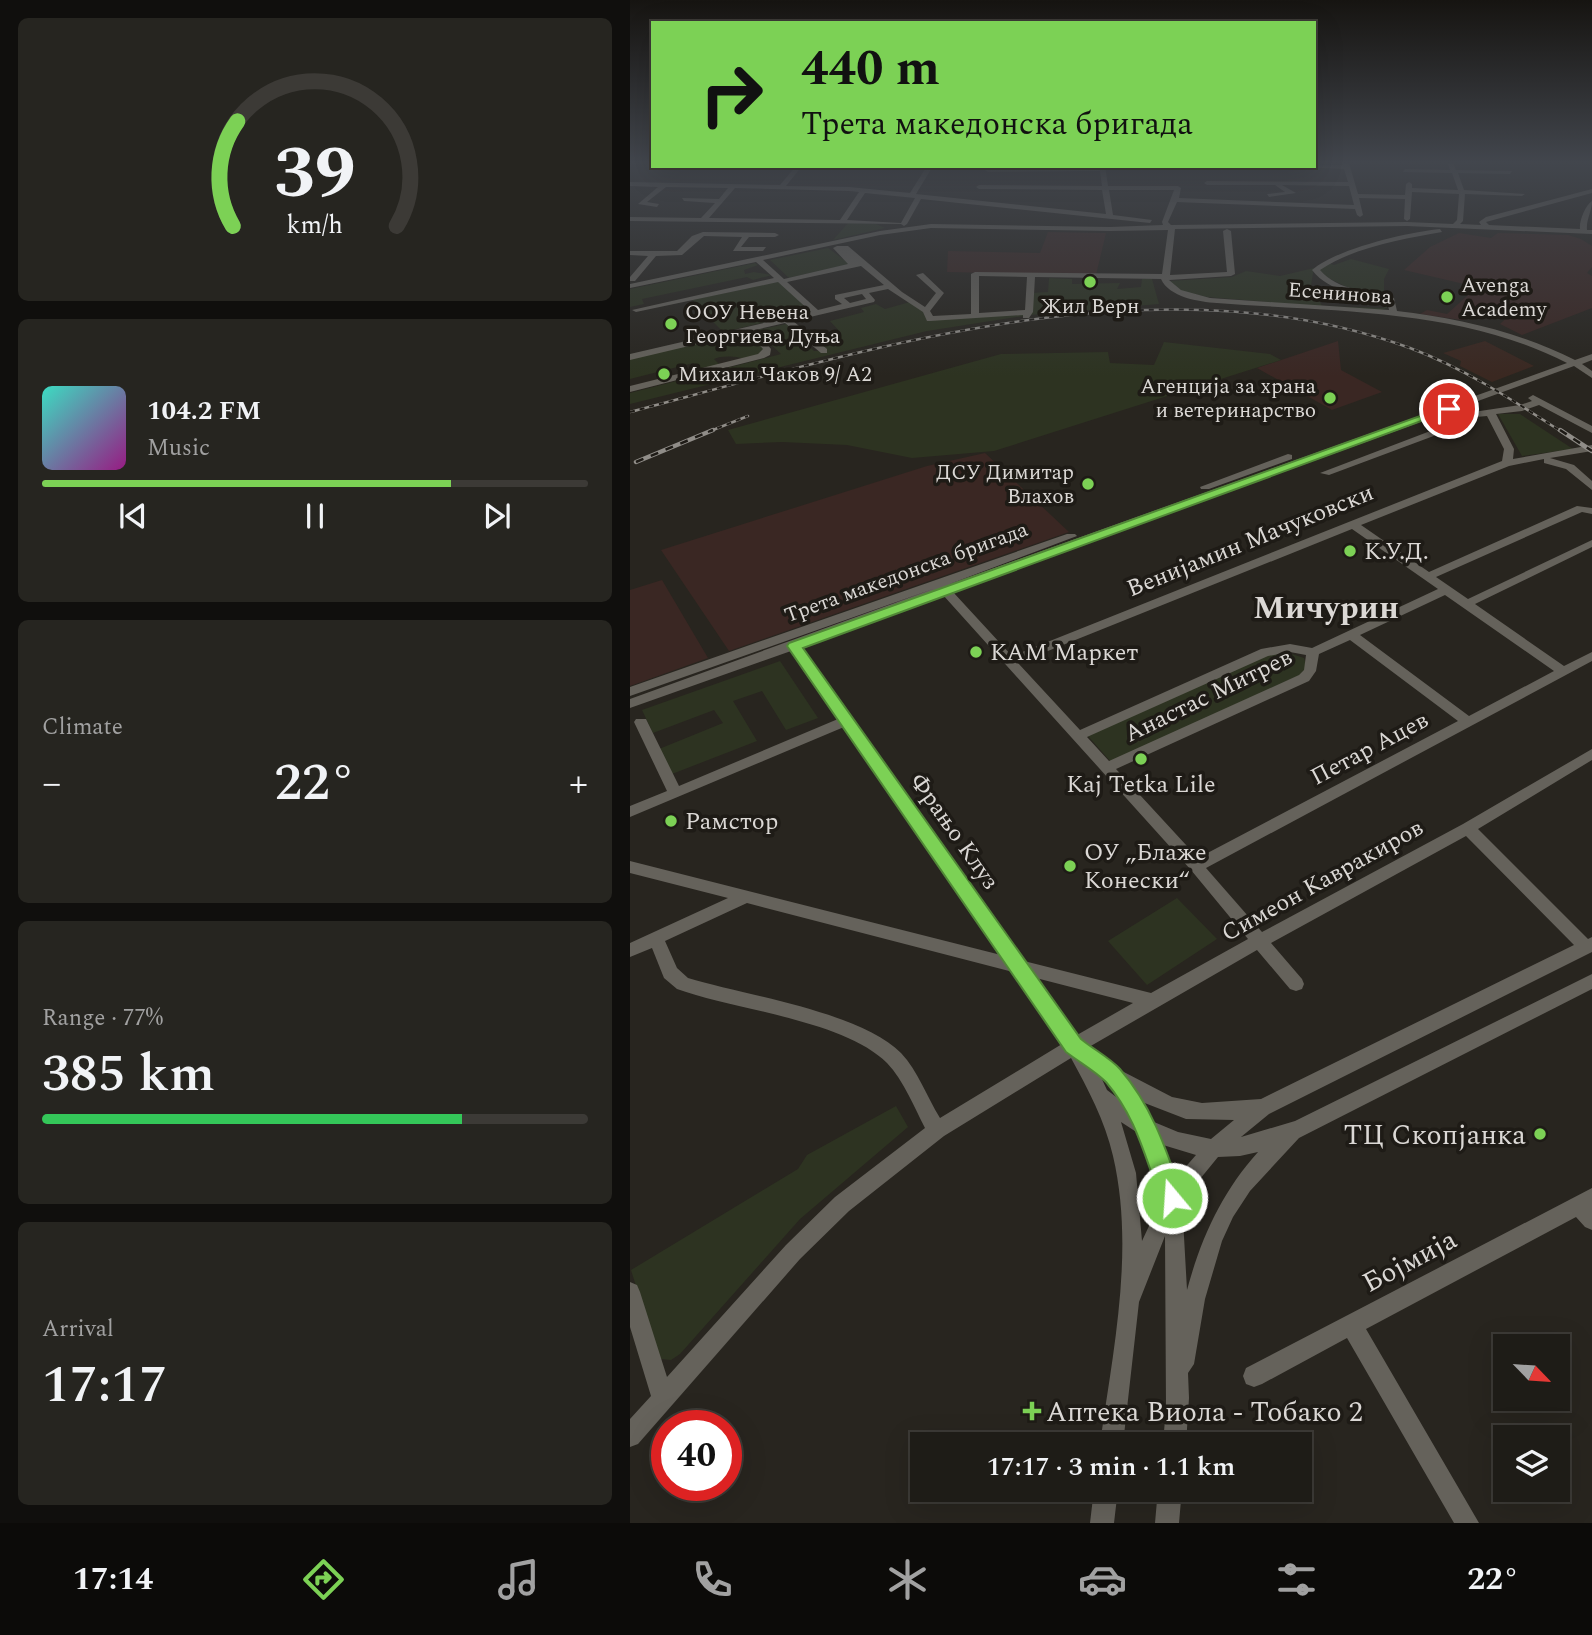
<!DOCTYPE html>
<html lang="en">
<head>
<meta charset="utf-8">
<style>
  :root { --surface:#1e1c17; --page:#262520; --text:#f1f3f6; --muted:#a1a1a1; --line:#3c3a36; --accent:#7cd155 }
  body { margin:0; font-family:Spectral,serif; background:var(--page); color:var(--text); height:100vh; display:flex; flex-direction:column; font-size:26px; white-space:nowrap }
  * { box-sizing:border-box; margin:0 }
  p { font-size:23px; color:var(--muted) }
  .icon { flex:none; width:38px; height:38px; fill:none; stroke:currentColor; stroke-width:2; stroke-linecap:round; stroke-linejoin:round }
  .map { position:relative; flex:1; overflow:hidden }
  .drawer { display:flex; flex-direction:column; gap:18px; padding:18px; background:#100f0d; width:630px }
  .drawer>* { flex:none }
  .hud { position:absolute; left:21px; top:21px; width:665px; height:147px; border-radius:0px; box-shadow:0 7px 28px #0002,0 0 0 2px var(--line); background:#7cd155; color:#111; overflow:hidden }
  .needle { width:46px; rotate:115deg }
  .controls { position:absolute; left:863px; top:1334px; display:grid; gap:14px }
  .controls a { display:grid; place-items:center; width:77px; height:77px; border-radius:0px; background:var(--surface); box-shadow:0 7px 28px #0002,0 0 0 2px var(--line); font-size:35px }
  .speed { position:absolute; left:21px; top:1410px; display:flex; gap:14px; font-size:35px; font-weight:700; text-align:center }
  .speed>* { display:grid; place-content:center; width:91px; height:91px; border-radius:50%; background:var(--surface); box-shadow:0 7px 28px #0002,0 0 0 2px var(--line); line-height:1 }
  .speed .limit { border:10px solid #d22; background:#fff; color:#111 }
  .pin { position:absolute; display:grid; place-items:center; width:60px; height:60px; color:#fff; margin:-30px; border:4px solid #fff; border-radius:50%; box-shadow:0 2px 7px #0007 }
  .me { position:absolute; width:77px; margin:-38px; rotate:342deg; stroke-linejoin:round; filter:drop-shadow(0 0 5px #0008) }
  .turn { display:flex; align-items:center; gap:24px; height:147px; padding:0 35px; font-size:32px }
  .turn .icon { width:91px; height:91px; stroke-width:2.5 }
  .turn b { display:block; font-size:49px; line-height:60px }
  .big { font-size:52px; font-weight:600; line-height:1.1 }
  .drawer .tile { flex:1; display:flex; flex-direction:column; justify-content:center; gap:10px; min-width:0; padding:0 24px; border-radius:10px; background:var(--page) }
  .drawer .dial { align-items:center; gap:0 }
  .dial svg { height:182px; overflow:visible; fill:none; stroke:var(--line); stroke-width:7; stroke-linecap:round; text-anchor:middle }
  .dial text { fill:var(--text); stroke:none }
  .song { display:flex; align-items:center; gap:21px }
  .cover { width:84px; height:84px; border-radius:10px; background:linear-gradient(135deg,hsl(170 70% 55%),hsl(310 70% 35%)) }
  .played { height:7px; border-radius:4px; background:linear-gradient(90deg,var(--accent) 75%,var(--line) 75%) }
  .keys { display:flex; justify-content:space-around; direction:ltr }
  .heat { display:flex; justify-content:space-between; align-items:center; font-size:38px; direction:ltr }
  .charge { height:10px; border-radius:5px; background:linear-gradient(90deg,#34c759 77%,var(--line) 0) }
  .trip { position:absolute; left:280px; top:1432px; width:402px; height:70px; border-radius:0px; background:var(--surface); box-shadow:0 7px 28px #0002,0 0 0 2px var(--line); font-weight:600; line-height:70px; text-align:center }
  .menu { display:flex; height:112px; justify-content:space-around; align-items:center; background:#0c0b09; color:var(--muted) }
  .menu .icon { width:49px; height:49px }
  .menu .selected { color:var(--accent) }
  .menu b { font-size:32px; color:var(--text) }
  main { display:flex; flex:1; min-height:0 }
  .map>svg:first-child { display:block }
  .industrial { fill:#3a2723 }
  .medical { fill:#3a2821 }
  .green { fill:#2d3321 }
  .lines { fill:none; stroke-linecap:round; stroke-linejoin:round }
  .minor { fill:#65625b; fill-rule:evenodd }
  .rail-far1-casing { stroke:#908d88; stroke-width:2.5 }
  .rail-casing { stroke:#908d88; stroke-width:4.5 }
  .rail-far1 { stroke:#1e1b16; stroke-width:2; stroke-dasharray:5; stroke-linecap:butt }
  .rail { stroke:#1e1b16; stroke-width:2.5; stroke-dasharray:8; stroke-linecap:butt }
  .route { fill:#7cd155; stroke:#518837; stroke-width:2 }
  .poi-dot { fill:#7cd155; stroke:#1e1b16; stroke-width:2.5 }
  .labels { text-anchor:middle; stroke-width:7; stroke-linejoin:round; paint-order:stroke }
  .far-poi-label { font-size:21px; fill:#dbd8d5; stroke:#1e1b16; text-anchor:start }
  .far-street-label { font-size:21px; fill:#dbd8d5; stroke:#1e1b16 }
  .street-label { font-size:24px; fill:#dbd8d5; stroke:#1e1b16 }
  .poi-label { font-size:24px; fill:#dbd8d5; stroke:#1e1b16; text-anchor:start }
  .near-poi-label { font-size:28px; fill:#dbd8d5; stroke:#1e1b16; text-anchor:end }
  .near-street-label { font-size:28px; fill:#dbd8d5; stroke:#1e1b16 }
  .district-label { font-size:32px; font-weight:bold; fill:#dbd8d5; stroke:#1e1b16 }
</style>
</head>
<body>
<main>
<section class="drawer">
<div class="tile dial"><svg viewBox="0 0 100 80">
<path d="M14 69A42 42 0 1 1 86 69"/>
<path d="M14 69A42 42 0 0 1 16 23" stroke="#7cd155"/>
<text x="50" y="56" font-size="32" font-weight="700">39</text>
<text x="50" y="72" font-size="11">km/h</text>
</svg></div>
<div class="tile">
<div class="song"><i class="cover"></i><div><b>104.2 FM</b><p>Music</p></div></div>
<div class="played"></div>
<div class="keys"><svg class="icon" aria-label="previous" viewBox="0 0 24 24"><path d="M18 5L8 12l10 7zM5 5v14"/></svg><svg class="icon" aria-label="pause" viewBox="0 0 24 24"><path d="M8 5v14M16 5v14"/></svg><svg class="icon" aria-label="next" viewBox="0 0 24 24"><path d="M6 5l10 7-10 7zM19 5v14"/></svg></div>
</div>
<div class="tile"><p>Climate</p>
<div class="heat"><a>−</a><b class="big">22°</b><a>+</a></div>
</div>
<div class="tile"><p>Range · 77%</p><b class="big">385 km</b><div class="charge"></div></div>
<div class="tile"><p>Arrival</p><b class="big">17:17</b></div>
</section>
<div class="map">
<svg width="962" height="1523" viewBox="0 0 962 1523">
  <rect width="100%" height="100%" fill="#28251f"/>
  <path class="industrial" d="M 418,232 L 476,233 L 466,275 L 317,272 L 318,251 L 410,253 Z
    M 829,233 L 861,238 L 868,233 L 938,235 L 951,239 L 962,246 L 962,267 L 957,273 L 962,276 L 962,308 L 892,335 L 870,324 L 882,313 L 862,305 L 849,318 L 831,320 L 790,314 L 797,310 L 817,314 L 847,287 L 774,270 L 800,247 Z
    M 708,341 L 711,370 L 752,392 L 702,410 L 627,368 Z
    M 355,453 L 439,532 L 99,651 L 31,550 L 297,466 Z
    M 32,580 L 78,658 L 0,686 L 0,590 Z"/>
  <path class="medical" d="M 855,341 L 904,366 L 862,382 L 830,366 L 831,361 L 813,353 Z"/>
  <path class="green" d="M 218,223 L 246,224 L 255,228 L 203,240 Z
    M 198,248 L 220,264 L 159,278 L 140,260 Z
    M 721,259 L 759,269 L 754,279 L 754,293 L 725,291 L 690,274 L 690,268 L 698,263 L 704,265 Z
    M 125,263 L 128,265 L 114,270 L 115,274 L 124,272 L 142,275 L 123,280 L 117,277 L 12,299 L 14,304 L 0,307 L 0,289 Z
    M 684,268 L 681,285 L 692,306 L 754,308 L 755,301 L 747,298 L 758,300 L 757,308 L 748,311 L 577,297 L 552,291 L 539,281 L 602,277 L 616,271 L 650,276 Z
    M 419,278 L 442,279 L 442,284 L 490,283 L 487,289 L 511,287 L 512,279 L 522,279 L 529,304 L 400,315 L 297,331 L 0,404 L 0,393 L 151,354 L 135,339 L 130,340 L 137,353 L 117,360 C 110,356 91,355 84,359 L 91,366 L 71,371 L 63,363 L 0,379 L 0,358 L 120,329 L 122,331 L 156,324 L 184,351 L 192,351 L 180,339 L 211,333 L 200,321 L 234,312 L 231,308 L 246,304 L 255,309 L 280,302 L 296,311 L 300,319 L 398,312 L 400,293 L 418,292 Z
    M 151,281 L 184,311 L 93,332 L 62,300 Z
    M 534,342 L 640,354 L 651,360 L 364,451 L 282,458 L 217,445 L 152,442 L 106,444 L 98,430 L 371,354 L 478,352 L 480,363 L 524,365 Z
    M 868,414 L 890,414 L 943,449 L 892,456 Z
    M 656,652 L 674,658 L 677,668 L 672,674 L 481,762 L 458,736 L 636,656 Z
    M 150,661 L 188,718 L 156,730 L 132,691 L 103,701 L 127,741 L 42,774 L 29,749 L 93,723 L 84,710 L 23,733 L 12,710 Z
    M 547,898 L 587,939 L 517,985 L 478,941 Z
    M 266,1106 L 278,1127 L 170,1219 L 50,1354 L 41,1360 L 31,1359 L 26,1350 L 1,1270 L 168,1169 L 177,1155 Z"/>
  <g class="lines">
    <path class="minor" d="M 713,163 L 719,163 L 728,194 L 775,195 L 776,184 L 779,182 L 782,184 L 782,188 L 828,190 L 822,173 L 773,172 L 775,169 L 820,170 L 818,164 L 823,163 L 826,170 L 882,171 L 880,174 L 828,173 L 834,190 L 895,194 L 892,196 L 835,194 L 833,221 L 830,224 L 851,225 L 849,222 L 856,217 L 962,189 L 962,193 L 856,222 L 859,225 L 950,229 C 949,221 955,206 962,201 C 962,211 956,220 957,230 L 962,230 L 962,234 L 777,226 L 545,229 L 540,275 L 597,272 L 593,231 L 597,229 L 601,231 L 605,274 L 601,276 L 539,280 L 551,290 L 580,298 L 759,310 L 757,301 C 730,293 701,294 682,270 C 706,249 778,232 810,229 L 812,232 C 773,239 724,247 690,270 C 708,291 739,291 764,298 L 767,311 C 828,318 890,332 945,360 L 962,354 L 962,360 L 952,364 L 962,371 L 962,378 L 944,366 L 323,592 L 382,656 L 872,461 L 874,449 L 857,416 L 836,418 L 809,434 L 699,475 L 690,473 L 803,430 L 830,414 L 890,405 L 902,401 L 898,398 L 903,395 L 962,426 L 962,433 L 909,405 L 892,411 L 866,414 L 884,449 L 883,459 L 962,445 L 962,451 L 920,458 L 944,465 L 962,481 L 962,490 L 936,469 L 914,463 L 914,459 L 879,466 L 731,525 L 799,572 L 947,506 L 962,508 L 962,514 L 952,512 L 806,577 L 838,599 L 962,540 L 962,547 L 845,604 L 934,666 L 962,652 L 962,661 L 576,868 L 632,932 L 833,824 L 962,749 L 962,760 L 848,829 L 958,939 L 962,937 L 962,952 L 639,1114 L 611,1137 L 665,1121 L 962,974 L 962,989 L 669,1138 L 620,1191 L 603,1217 L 592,1241 L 575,1299 L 564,1364 L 558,1373 L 559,1398 L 556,1444 L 533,1444 L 536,1407 L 535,1236 L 509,1302 L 493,1444 L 470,1444 C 483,1350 505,1250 483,1156 C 475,1121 458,1089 441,1058 L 314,1136 L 219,1211 L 170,1259 L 8,1444 L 0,1447 L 0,1419 L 21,1396 L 0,1327 L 0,1282 L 7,1285 L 10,1292 L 37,1377 L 156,1245 L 205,1197 L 295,1128 C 284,1107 274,1081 257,1063 C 214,1020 105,1010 47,989 L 34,978 L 22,948 L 0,957 L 0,943 L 98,898 L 0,873 L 0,861 L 371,955 L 214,727 L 0,817 L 0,806 L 37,791 L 4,722 L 6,719 L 16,719 L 49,786 L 208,719 L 161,651 L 0,708 L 0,699 L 306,588 L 0,696 L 0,687 L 437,534 L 445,534 L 447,536 L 317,585 L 937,363 C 829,308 705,312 587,303 C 569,302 539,297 531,279 L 405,277 L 403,312 L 399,318 L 393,318 L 393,315 L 300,321 L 297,321 L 293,312 L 258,289 L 239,293 L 245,300 L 244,302 L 163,321 L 197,349 L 197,353 L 191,353 L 155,323 L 125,330 L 141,349 L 140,355 L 134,358 L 0,392 L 0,386 L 128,354 L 133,349 L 118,332 L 0,360 L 0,354 L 181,312 L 148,282 L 6,312 L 2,310 L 144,278 L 126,262 L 0,288 L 0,284 L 250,231 L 301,224 L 480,227 L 533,225 L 532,222 L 544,190 L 479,190 L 483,215 L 522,220 L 520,223 L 291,199 L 277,224 L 274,226 L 271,224 L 0,221 L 0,217 L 71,218 L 85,203 L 54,201 L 52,198 L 89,199 L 98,188 L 36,187 L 17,202 L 29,204 L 27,207 L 8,204 L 28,187 L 0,186 L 0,182 L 150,185 L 166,166 L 172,166 L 156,186 L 219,187 L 280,193 L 297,166 L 303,166 L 286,194 L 476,214 L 472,190 L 349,189 L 346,187 L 349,185 L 472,186 L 470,171 L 358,172 L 355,170 L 358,168 L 475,166 L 478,186 L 548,186 L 551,188 L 549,198 L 724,205 L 719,186 L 652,185 L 666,193 L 639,197 L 637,194 L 655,192 L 645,185 L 577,185 L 574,183 L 577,181 L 718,182 L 714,169 L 653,166 L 713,165 ZM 105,188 L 219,191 L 229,192 L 210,220 L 79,218 ZM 782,192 L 829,194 L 827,220 L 823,224 L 777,222 L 541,225 L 538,222 L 547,202 L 725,209 L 727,215 L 730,217 L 733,215 L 729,198 L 775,199 L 774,219 L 777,221 L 780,219 ZM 235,193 L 285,198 L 271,223 L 217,220 ZM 301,228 L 480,231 L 538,230 L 532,274 L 345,272 L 341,274 L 341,314 L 303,316 L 300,311 L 314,293 L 293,273 L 286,275 L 306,293 L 295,307 L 272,292 L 218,246 L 207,246 L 203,248 L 218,264 L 154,279 L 133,260 L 250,235 ZM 231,266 L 254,285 L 205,295 L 205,299 L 212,304 L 188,310 L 157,282 ZM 349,276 L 397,277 L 395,310 L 349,313 ZM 232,294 L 236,299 L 220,303 L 214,298 ZM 722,529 L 808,589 L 682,648 L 660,644 L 631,649 L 450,730 L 388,663 ZM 313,595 L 561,870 L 618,939 L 521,993 L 394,961 L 171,647 ZM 815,595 L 924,671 L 839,716 L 730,635 ZM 720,640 L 828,721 L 568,858 L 486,769 L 679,681 L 686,671 L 689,654 ZM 660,652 L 676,655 L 674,670 L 669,675 L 479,761 L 457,737 L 638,656 ZM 836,836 L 944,945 L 631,1099 L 572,1103 L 542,1097 L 490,1070 L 459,1047 L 627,950 L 660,989 L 666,991 L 672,989 L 674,984 L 672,979 L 641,943 ZM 117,903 L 383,972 L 432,1044 L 310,1118 C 297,1097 288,1071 271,1053 C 231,1012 114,995 58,978 L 47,968 L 35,941 ZM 406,978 L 503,1003 L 447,1035 ZM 470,1075 L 489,1099 L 477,1090 ZM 512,1102 L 556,1119 L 604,1120 L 581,1139 L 548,1132 L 524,1122 ZM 491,1122 L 511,1135 L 532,1198 L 512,1241 L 506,1173 ZM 533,1145 L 566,1155 L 545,1179 ZM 628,1152 C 592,1192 571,1238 557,1290 L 552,1201 L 588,1157 L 610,1156 Z
      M 73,232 L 145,233 L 149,235 L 145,237 L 119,237 L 111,247 L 136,247 L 133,251 L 103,251 L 112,237 L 74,236 L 52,255 L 26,256 L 5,281 L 0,281 L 0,277 L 18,256 L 0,255 L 0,251 L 47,251 L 62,236 Z
      M 658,454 L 662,455 L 662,459 L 579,489 L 571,489 L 570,487 Z
      M 962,1188 L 962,1230 L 955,1227 L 946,1217 L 736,1329 L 849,1523 L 824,1523 L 717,1338 L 632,1384 L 624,1387 L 616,1384 L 613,1376 L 616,1368 Z
      M 464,1489 L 488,1489 L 484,1523 L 460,1523 Z
      M 528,1489 L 552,1489 L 549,1523 L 525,1523 Z"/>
    <defs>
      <path id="rail-far1" d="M 0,412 C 246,347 529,257 780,348 C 834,368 884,401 932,432
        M 78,432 L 118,416"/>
      <path id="rail" d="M 930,430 L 962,451
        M 6,462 L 83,430"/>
    </defs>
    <use href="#rail-far1" class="rail-far1-casing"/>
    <use href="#rail" class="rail-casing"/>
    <use href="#rail-far1" class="rail-far1"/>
    <use href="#rail" class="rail"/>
  </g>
  <linearGradient id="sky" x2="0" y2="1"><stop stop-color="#161411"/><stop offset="0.43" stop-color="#42464d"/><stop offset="1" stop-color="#42464d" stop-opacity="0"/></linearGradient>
  <rect width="962" height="376" fill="url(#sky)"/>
  <path class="route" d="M 815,407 L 824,409 L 173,648 L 451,1039 C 463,1049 480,1058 490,1069 C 523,1107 537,1152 553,1198 L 550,1206 L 542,1209 L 534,1206 C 515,1161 509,1121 476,1082 C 465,1071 449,1062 436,1052 L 157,646 L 159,643 Z"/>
  <g class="poi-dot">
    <circle cx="460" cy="282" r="7"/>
    <circle cx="817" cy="297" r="7"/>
    <circle cx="41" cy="324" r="7"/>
    <circle cx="34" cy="374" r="7"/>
    <circle cx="700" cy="398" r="7"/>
    <circle cx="458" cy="484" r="7"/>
    <circle cx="720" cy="551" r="7"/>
    <circle cx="346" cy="652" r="7"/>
    <circle cx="511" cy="759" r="7"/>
    <circle cx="41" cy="821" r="7"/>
    <circle cx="440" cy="866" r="7"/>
    <circle cx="910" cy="1134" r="7"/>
    <path d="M398.5 1400.5h7v7h7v7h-7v7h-7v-7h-7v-7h7z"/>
  </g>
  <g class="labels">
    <g class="far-poi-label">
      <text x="831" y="292">Avenga<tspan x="831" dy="24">Academy</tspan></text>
      <text x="460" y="313" text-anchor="middle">Жил Верн</text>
      <text x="55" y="319">ООУ Невена<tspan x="55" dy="24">Георгиева Дуња</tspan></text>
      <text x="48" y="381">Михаил Чаков 9/ А2</text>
      <text x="686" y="393" text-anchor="end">Агенција за храна<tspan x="686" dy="24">и ветеринарство</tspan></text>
      <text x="444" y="479" text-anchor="end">ДСУ Димитар<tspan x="444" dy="24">Влахов</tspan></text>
    </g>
    <g class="far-street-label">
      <text transform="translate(710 293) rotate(4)" y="7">Есенинова</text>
      <text transform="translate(276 572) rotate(-20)" y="7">Трета македонска бригада</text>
    </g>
    <g class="street-label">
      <text transform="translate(620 540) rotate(-22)" y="8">Венијамин Мачуковски</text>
      <text transform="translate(578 695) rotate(-26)" y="8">Анастас Митрев</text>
      <text transform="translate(739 748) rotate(-28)" y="8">Петар Ацев</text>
      <text transform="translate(325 831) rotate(55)" y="8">Фрањо Клуз</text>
      <text transform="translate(692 880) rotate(-29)" y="8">Симеон Кавракиров</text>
    </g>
    <g class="poi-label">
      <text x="734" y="559">К.У.Д.</text>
      <text x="360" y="660">КАМ Маркет</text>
      <text x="511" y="792" text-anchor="middle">Kaj Tetka Lile</text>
      <text x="55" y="829">Рамстор</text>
      <text x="454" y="860">ОУ „Блаже<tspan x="454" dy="28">Конески“</tspan></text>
    </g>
    <g class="near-poi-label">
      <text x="896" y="1144">ТЦ Скопјанка</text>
      <text x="416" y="1421" text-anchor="start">Аптека Виола - Тобако 2</text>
    </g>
    <g class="near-street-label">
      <text transform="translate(779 1260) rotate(-28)" y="10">Бојмија</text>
    </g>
    <g class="district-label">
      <text x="696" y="618">Мичурин</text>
    </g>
  </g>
</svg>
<div class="controls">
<a><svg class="needle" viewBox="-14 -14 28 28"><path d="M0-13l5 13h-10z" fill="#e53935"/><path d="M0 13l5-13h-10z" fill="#a1a1a1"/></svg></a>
<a><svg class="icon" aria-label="layers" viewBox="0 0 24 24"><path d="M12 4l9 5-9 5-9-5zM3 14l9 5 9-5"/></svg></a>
</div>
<div class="speed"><div class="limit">40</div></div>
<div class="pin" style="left:819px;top:409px;background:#d93025"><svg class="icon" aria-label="arrive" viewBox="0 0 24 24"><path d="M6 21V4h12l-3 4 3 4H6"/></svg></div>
<svg class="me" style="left:542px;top:1198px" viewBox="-20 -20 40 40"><circle r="17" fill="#7cd155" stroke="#fff" stroke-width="3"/><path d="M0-11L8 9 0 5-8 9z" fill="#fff"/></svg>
<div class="trip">17:17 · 3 min · 1.1 km</div>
<div class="hud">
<div class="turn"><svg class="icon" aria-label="right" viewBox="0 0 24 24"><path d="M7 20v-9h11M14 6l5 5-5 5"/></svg><div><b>440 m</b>Трета македонска бригада</div></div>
</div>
</div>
</main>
<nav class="menu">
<b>17:14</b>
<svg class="icon selected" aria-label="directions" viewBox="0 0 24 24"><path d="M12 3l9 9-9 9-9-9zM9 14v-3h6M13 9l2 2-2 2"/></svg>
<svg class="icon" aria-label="music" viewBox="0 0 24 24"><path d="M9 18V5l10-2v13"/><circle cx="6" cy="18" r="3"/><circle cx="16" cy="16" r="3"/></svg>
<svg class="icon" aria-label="phone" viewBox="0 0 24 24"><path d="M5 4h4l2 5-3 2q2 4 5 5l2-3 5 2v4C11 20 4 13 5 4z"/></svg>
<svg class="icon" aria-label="climate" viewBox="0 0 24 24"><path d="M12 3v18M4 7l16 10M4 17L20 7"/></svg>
<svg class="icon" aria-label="car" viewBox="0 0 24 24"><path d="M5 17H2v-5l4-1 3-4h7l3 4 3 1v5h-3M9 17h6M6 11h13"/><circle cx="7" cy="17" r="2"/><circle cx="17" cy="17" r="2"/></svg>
<svg class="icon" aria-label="filters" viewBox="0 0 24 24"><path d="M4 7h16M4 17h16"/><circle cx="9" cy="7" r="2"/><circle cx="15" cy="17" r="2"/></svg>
<b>22°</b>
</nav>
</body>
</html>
